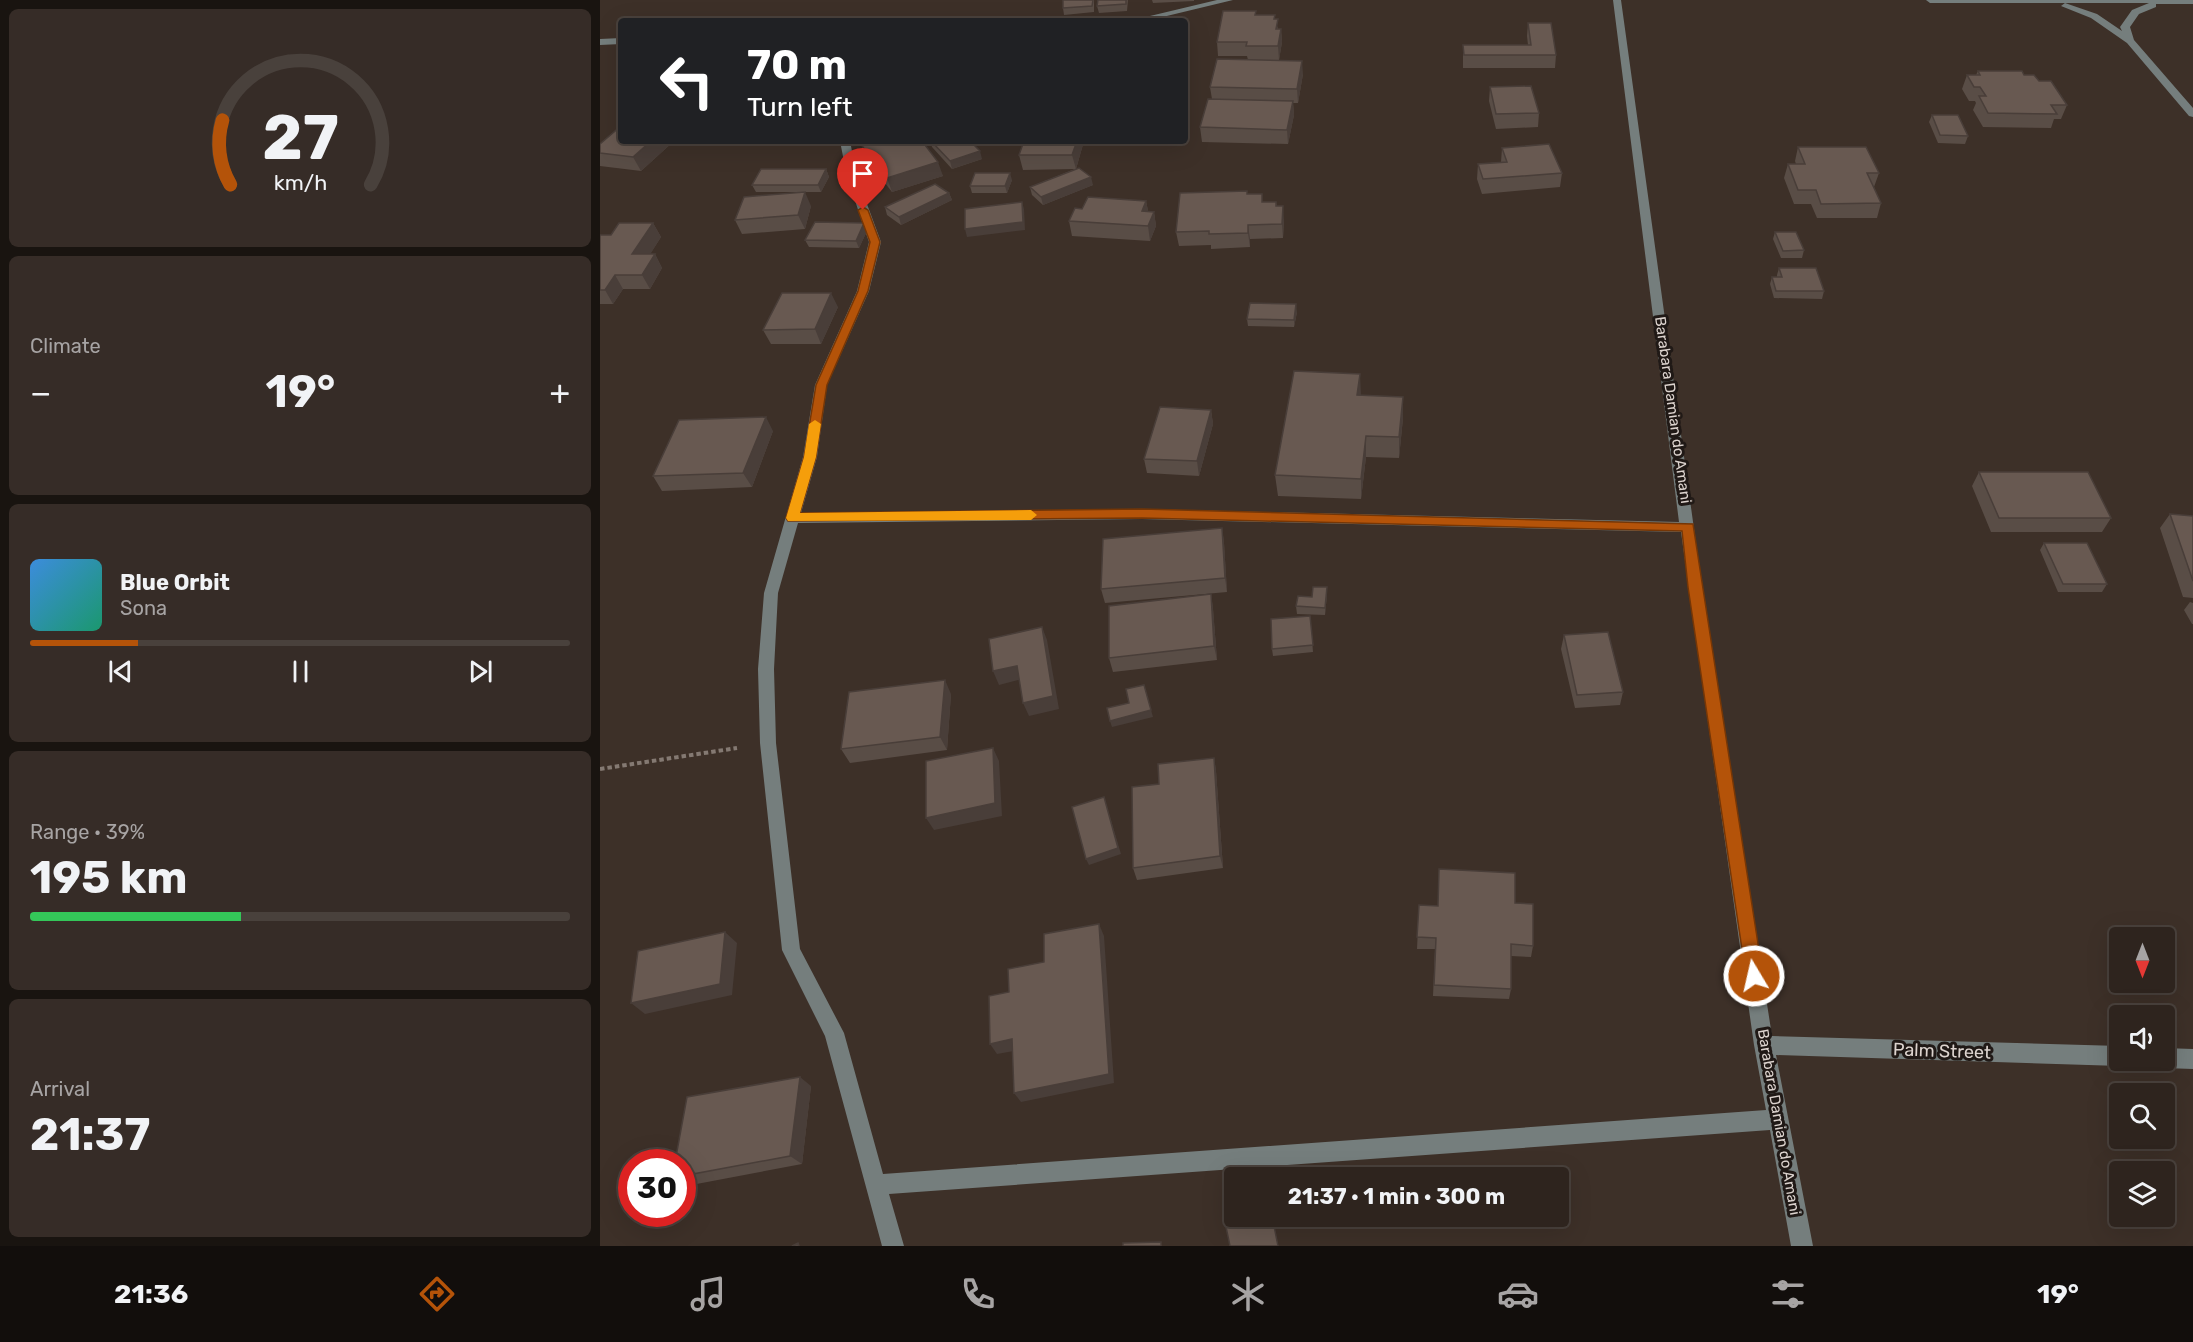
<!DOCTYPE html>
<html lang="en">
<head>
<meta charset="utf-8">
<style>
  :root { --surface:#2e241e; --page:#362c27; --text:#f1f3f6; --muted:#a7a4a4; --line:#49413c; --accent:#b45309 }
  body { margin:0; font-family:Rubik,sans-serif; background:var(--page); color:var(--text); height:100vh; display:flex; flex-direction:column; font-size:22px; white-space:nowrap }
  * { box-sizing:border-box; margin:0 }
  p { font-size:20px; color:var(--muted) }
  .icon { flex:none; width:33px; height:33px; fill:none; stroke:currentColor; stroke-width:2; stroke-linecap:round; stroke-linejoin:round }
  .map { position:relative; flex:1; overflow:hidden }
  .side { display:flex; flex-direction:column; gap:9px; padding:9px; background:#191410; width:600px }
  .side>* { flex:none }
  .top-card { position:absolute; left:18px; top:18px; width:570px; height:126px; border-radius:6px; box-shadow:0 6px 24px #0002,0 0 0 2px var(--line); background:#202124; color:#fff; overflow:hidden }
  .needle { width:39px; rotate:180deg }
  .buttons { position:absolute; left:1509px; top:927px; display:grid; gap:12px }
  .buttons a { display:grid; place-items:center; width:66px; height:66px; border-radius:6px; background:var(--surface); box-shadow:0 6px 24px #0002,0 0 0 2px var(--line); font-size:30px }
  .speed { position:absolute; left:18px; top:1149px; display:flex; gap:12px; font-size:30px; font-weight:700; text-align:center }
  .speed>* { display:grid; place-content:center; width:78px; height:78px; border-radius:50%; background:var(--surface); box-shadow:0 6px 24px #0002,0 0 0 2px var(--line); line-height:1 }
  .speed .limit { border:9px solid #d22; background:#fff; color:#111 }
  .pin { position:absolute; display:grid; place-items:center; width:51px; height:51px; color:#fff; margin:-62px -26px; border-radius:50% 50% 50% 0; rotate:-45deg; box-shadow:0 0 6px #0007 }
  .pin .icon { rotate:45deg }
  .me { position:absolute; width:66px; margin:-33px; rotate:351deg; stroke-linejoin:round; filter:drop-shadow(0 0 4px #0008) }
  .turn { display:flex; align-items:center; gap:21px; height:126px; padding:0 30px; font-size:27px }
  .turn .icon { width:78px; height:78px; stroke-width:2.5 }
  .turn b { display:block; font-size:42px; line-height:51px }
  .big { font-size:45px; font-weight:700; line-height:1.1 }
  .side .widget { flex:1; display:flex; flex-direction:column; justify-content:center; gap:9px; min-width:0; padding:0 21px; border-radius:9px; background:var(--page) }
  .side .dial { align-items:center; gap:0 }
  .dial svg { height:156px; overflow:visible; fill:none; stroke:var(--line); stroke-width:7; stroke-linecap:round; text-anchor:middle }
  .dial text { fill:var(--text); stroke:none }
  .song { display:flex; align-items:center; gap:18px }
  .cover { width:72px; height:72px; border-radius:9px; background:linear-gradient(135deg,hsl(210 70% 55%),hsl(160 70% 35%)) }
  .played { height:6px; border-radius:3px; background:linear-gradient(90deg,var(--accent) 20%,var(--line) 20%) }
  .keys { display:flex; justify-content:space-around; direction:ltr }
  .heat { display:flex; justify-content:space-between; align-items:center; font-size:33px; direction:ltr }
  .charge { height:9px; border-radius:4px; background:linear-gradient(90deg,#34c759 39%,var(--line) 0) }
  .trip { position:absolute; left:624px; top:1167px; width:345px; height:60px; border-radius:6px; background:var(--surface); box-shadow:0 6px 24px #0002,0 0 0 2px var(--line); font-weight:700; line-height:60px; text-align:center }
  .tab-bar { display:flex; height:96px; justify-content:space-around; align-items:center; background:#120e0c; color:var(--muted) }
  .tab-bar .icon { width:42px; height:42px }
  .tab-bar .active { color:var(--accent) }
  .tab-bar b { font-size:27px; color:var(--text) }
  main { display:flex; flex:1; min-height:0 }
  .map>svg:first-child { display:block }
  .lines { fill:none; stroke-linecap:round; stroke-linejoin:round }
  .path { stroke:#847972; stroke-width:4; stroke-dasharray:4.5 3; stroke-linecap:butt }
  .minor { fill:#757e7d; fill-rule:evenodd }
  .wall { fill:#594d46 }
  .shaded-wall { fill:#493e39 }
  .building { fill:#685951; stroke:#493e39; stroke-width:1.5 }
  .route { fill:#b45309; stroke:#753606; stroke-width:1.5 }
  .slow { fill:#f59e0b }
  .labels { text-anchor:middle; stroke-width:6; stroke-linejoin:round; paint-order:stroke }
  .street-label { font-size:15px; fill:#dcd3ce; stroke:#201916 }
  .near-street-label { font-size:18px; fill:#dcd3ce; stroke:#201916 }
</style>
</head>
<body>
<main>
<section class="side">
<div class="widget dial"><svg viewBox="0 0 100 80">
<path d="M14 69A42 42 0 1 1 86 69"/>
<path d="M14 69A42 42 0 0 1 10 36" stroke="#b45309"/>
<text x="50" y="56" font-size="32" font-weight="700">27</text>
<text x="50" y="72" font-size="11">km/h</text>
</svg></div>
<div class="widget"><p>Climate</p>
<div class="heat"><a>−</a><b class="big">19°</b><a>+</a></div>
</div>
<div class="widget">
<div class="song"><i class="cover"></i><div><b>Blue Orbit</b><p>Sona</p></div></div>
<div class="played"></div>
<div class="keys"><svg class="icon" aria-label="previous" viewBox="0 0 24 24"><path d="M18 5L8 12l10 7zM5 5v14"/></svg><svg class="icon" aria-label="pause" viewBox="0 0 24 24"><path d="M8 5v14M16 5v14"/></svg><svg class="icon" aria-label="next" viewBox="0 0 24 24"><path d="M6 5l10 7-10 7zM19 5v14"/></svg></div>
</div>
<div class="widget"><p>Range · 39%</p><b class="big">195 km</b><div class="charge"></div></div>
<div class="widget"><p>Arrival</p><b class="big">21:37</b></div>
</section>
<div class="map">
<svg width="1593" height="1246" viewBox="0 0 1593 1246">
  <rect width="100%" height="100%" fill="#3d3028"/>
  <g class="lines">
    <path class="path" d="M 0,769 L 137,748"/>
    <path class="minor" d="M 617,0 L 633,0 L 546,21 L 529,21 Z
      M 1013,0 L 1021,0 L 1102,587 L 1172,1036 L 1520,1046 L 1520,1060 L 1528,1060 L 1527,1063 L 1520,1066 L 1176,1055 L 1213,1246 L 1191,1246 L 1170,1130 L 289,1194 L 304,1246 L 282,1246 L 225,1036 L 182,950 L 160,743 L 158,669 L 164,593 L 203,457 L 215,385 L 257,291 L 269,242 L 247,177 L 240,141 L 250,141 L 257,177 L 281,242 L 269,291 L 227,385 L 217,457 L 201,513 L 542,509 L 1079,522 ZM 542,519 L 1081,532 L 1154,1045 L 1166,1110 L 283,1174 L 244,1033 L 200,949 L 176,743 L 174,669 L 178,593 L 198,523 Z
      M 1326,0 L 1593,0 L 1593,4 L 1556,4 L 1556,7 L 1539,14 L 1530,27 L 1534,40 L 1593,108 L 1593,117 L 1589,116 L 1527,43 L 1491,18 L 1461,6 L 1465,3 L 1497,14 L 1522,31 L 1520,27 L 1532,10 L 1549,3 L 1330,3 Z
      M 21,38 L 21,44 L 0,45 L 0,39 Z
      M 1564,1048 L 1593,1049 L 1593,1069 L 1564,1068 L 1557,1065 L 1555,1060 L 1564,1060 Z"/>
  </g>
  <path class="wall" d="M 463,0 L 494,0 L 494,12 L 464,15 L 463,8 Z
    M 528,0 L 527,11 L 499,13 L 497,6 Z
    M 552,0 L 594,0 L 594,1 L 553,3 Z
    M 656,15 L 675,15 L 675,19 L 678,29 L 681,29 L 682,42 L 679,60 L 648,60 L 647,56 L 618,56 L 617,42 Z
    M 928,23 L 956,55 L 955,68 L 863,68 L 863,45 L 928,45 L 927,36 Z
    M 1378,71 L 1424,75 L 1439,81 L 1467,105 L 1461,119 L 1454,119 L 1451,128 L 1383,127 L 1373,110 L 1376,103 L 1375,101 L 1369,101 L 1362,89 L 1367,75 L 1376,75 Z
    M 703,74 L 698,103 L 693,103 L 694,115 L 688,144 L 602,142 L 600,127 L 612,99 L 610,87 Z
    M 890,87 L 939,113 L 938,127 L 896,129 L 889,101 Z
    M 1332,115 L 1368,136 L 1365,144 L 1338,143 L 1329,122 Z
    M 74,141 L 41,171 L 0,166 L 0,144 Z
    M 279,141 L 322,141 L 343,176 L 292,192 L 267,160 L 262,146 Z
    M 330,141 L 331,141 L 382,159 L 352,169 L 332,147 Z
    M 484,141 L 476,169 L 493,185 L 443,205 L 432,195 L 430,187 L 475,169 L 423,170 L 419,155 Z
    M 1198,147 L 1279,173 L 1274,187 L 1281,203 L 1277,218 L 1217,218 L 1211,204 L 1194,204 L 1184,178 L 1188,164 L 1196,164 L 1195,161 Z
    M 902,148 L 962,173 L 960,187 L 882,194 L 877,179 L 878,164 L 901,162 Z
    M 226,169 L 229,177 L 221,192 L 156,192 L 152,185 Z
    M 412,180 L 407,193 L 372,193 L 370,186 Z
    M 349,193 L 352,200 L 301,225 L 287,215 L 285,207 Z
    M 647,194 L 663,202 L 676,202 L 677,206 L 684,220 L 683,238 L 650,239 L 650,247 L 611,249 L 611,245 L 579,246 L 576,232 Z
    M 546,201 L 548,211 L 554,212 L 556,226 L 550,241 L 472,236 L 469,221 L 482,209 Z
    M 211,206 L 205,229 L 142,234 L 135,220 Z
    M 53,223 L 61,237 L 50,254 L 55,254 L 62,268 L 50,289 L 23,289 L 13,304 L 0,304 L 0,235 L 11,235 Z
    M 267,231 L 259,248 L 209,247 L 205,240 Z
    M 1175,232 L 1204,250 L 1202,258 L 1181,258 L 1173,239 Z
    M 1179,268 L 1224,291 L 1222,299 L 1174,298 L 1170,284 L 1172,277 L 1177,277 L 1177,275 Z
    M 238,307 L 221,344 L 171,344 L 163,330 Z
    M 697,312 L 694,327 L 648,326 L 647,319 Z
    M 761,395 L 803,397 L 803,418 L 799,458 L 766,457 L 761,499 L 678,496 L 675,475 Z
    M 611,410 L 613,424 L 599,476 L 547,473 L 544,459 Z
    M 173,431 L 152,487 L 62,491 L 53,476 Z
    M 1379,472 L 1511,518 L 1502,532 L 1391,532 L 1372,486 Z
    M 1570,514 L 1593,516 L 1593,598 L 1583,597 L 1560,528 Z
    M 622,528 L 624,543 L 627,592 L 505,603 L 501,589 Z
    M 1444,543 L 1507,584 L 1502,592 L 1458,592 L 1440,550 Z
    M 611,594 L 613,609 L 617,660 L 513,672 L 509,658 Z
    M 727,594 L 725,615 L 697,614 L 696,606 L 712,597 Z
    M 1590,602 L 1593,603 L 1593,624 L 1592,624 L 1584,610 Z
    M 710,616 L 713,652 L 673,656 L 672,649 Z
    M 964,635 L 1023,692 L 1020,705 L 975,708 L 961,649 Z
    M 351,694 L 347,750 L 250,763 L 241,749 Z
    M 614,758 L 616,771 L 623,868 L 537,880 L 533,868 Z
    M 915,903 L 933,946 L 931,957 L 911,956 L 911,989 L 909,999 L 833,996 L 835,949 L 817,949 L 819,905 L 837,906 Z
    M 211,1086 L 202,1164 L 86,1186 L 82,1184 L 82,1162 Z"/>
  <path class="shaded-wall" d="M 681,29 L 682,42 L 679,60 L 678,46 Z
    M 585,47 L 587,60 L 585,67 Z
    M 702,61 L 703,74 L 698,103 L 697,89 Z
    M 693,101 L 694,115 L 688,144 L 687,130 Z
    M 51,141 L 74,141 L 41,171 L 33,157 Z
    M 477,141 L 484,141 L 476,169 L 472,155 Z
    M 380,151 L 382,159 L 352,169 L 350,161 Z
    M 338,162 L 343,176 L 292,192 L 287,178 Z
    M 226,169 L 229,177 L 221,192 L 218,185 Z
    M 410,173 L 412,180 L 407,193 L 405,186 Z
    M 491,177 L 493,185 L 443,205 L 441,197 Z
    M 205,192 L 211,206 L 205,229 L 198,215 Z
    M 349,193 L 352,200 L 301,225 L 299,217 Z
    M 546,201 L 549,215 L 542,211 Z
    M 422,202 L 424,209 L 425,230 L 367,237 L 365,229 Z
    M 683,206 L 684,220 L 683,238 L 682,224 Z
    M 554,212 L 556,226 L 550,241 L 548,226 Z
    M 53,223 L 61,237 L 41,269 L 32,254 Z
    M 264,223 L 267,231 L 259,248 L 256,241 Z
    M 648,225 L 650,239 L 650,247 L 648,233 Z
    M 55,254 L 62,268 L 50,289 L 42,275 Z
    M 15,275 L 23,289 L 13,304 L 5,290 Z
    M 231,293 L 238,307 L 221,344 L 215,329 Z
    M 696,304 L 697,312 L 694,327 L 694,320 Z
    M 760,374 L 761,395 L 757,395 Z
    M 803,397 L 803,418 L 799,458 L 799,437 Z
    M 611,410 L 613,424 L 599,476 L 597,461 Z
    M 166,417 L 173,431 L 152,487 L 143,473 Z
    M 766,436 L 766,457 L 761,499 L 761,479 Z
    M 622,528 L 624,543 L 627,592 L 625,578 Z
    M 727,587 L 727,594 L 725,615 L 725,608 Z
    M 611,594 L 613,609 L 617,660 L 614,646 Z
    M 442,627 L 447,640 L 459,709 L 429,716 L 423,703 Z
    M 417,666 L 422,679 L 399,685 L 393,671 Z
    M 345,680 L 351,694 L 347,750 L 340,737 Z
    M 544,685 L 553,717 L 512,727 L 510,721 L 551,710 Z
    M 393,748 L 399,761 L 402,816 L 334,830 L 326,818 Z
    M 614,758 L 616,771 L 623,868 L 620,856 Z
    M 504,797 L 521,854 L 489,865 L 486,859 Z
    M 499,924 L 504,936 L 514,1083 L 421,1102 L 414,1093 Z
    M 125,932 L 137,943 L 132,995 L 45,1014 L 31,1003 Z
    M 412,1039 L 419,1050 L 397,1054 L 390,1044 Z
    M 200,1077 L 211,1086 L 202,1164 L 190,1156 Z"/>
  <path class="building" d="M 463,0 L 493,0 L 492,6 L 463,8 Z
    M 498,0 L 526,0 L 526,4 L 497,6 Z
    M 623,11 L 656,11 L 655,15 L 675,15 L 674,19 L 678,19 L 676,29 L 681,29 L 678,46 L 646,46 L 647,42 L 617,42 Z
    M 928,23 L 951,23 L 956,55 L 864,55 L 863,45 L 931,45 Z
    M 617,59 L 702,61 L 697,89 L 610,87 Z
    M 1378,71 L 1422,71 L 1424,75 L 1434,75 L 1439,81 L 1451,81 L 1467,105 L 1451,105 L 1457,114 L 1388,113 L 1379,96 L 1386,96 L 1380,87 L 1374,87 L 1367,75 L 1380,75 Z
    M 931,86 L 939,113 L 896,114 L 890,87 Z
    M 608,99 L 693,101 L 687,130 L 600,127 Z
    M 1332,115 L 1358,115 L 1368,136 L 1340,135 Z
    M 21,126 L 21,141 L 51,141 L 33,157 L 0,153 L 0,144 Z
    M 279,141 L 293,141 L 295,143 L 301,141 L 322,141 L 338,162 L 287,178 L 262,146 Z
    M 331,141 L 370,141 L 380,151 L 350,161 Z
    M 424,141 L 477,141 L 472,155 L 419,155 Z
    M 949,144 L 962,173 L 883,179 L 878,164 L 907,162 L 902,148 Z
    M 1198,147 L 1266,147 L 1279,173 L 1267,173 L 1281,203 L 1221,204 L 1216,190 L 1198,190 L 1188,164 L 1205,164 Z
    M 479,168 L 491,177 L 441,197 L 430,187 Z
    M 161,169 L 226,169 L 218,185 L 152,185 Z
    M 375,173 L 410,173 L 405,186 L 370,186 Z
    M 335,184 L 349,193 L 299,217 L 285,207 Z
    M 647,191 L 647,194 L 662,194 L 662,202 L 676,202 L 676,206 L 683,206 L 682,224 L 648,225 L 648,233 L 609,234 L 609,231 L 576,232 L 580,193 Z
    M 205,192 L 198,215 L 135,220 L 144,197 Z
    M 488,197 L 546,201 L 542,211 L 554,212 L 548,226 L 469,221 L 475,208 L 482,209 Z
    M 422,202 L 423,222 L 365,229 L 365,209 Z
    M 215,222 L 264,223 L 256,241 L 205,240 Z
    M 19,223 L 53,223 L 32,254 L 55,254 L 42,275 L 15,275 L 5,290 L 0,290 L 0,235 L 11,235 Z
    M 1175,232 L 1196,232 L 1204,250 L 1183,251 Z
    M 1179,268 L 1216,268 L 1224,291 L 1176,291 L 1172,277 L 1182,277 Z
    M 182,293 L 231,293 L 215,329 L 163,330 Z
    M 650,303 L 696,304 L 694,320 L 647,319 Z
    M 694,371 L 760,374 L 757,395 L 803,397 L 799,437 L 766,436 L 761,479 L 675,475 Z
    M 560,407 L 611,410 L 597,461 L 544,459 Z
    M 166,417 L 143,473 L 53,476 L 79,420 Z
    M 1379,472 L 1488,472 L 1511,518 L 1399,518 Z
    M 1570,514 L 1593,516 L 1593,581 Z
    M 622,528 L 625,578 L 501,589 L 503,539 Z
    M 1444,543 L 1487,543 L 1507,584 L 1463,584 Z
    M 713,587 L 727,587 L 725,608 L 696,606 L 698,596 L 712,597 Z
    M 611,594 L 614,646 L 509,658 L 509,606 Z
    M 710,616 L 713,645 L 672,649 L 671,619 Z
    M 442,627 L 453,696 L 423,703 L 417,666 L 393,671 L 389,639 Z
    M 1008,632 L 1023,692 L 977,695 L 964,635 Z
    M 345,680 L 340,737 L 241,749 L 249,692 Z
    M 544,685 L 551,710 L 510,721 L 507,708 L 529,703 L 526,689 Z
    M 393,748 L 395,803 L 326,818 L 326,761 Z
    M 614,758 L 620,856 L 533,868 L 532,787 L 559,784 L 558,764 Z
    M 504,797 L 518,848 L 486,859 L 472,807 Z
    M 839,869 L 915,873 L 915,903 L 933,904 L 933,946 L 911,944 L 911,989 L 834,985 L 836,938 L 817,937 L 819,905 L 838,906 Z
    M 499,924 L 509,1074 L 414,1093 L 412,1039 L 390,1044 L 389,996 L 409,992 L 408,969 L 444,962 L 444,934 Z
    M 125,932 L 120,984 L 31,1003 L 38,951 Z
    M 200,1077 L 190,1156 L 82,1176 L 82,1162 L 75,1162 L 87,1097 Z
    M 662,1216 L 672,1216 L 678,1246 L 630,1246 L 626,1227 Z
    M 561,1242 L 561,1246 L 523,1246 L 523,1243 Z
    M 198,1243 L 199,1246 L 192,1246 Z"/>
  <path class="route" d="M 263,207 L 268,210 L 280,242 L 268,291 L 227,385 L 216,457 L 200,513 L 542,509 L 1093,524 L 1163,976 L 1160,982 L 1154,984 L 1148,982 L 1146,976 L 1088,587 L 1082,531 L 542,518 L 188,521 L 186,518 L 204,457 L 216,385 L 258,291 L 270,242 L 258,210 Z"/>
  <path class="slow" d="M 215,420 L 221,424 L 216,457 L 200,513 L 431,510 L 437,515 L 431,520 L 188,521 L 186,518 L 204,457 L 209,424 Z"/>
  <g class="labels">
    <g class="street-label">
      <text transform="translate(1073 410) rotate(82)" y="5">Barabara Damian do Amani</text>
      <text transform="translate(1179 1122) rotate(80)" y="5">Barabara Damian do Amani</text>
    </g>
    <g class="near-street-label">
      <text transform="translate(1342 1051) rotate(2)" y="6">Palm Street</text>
    </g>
  </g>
</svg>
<div class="buttons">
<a><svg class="needle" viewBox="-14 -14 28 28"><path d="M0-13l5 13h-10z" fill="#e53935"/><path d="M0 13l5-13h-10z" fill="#a7a4a4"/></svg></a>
<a><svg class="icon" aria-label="sound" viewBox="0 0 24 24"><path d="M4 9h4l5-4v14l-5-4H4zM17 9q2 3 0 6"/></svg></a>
<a><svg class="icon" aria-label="search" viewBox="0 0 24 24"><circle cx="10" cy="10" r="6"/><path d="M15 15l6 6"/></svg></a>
<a><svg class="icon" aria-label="layers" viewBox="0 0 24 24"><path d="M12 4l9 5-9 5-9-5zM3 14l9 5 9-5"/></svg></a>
</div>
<div class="speed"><div class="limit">30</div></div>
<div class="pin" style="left:263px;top:210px;background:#d93025"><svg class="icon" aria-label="arrive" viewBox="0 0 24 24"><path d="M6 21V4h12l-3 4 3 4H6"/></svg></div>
<svg class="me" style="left:1154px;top:976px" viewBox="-20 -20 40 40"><circle r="17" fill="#b45309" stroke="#fff" stroke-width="3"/><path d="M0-11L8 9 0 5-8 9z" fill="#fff"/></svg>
<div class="trip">21:37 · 1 min · 300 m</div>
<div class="top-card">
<div class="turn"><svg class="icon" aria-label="left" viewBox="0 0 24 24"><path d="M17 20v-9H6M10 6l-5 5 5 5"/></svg><div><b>70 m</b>Turn left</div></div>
</div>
</div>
</main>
<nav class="tab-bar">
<b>21:36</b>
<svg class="icon active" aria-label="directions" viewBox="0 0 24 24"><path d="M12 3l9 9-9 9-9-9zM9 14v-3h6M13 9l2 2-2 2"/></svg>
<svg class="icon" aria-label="music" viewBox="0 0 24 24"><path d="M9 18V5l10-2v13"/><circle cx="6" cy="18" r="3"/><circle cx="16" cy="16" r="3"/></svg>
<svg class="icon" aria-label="phone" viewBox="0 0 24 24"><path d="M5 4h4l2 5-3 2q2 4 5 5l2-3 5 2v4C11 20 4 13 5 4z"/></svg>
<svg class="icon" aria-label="climate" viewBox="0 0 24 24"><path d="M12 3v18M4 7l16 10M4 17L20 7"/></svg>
<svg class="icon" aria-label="car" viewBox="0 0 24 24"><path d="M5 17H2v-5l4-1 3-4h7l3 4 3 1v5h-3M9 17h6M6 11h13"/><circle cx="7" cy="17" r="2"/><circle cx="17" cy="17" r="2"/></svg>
<svg class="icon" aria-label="filters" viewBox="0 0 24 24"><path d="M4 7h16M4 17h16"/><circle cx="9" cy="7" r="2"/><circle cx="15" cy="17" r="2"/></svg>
<b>19°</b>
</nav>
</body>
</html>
